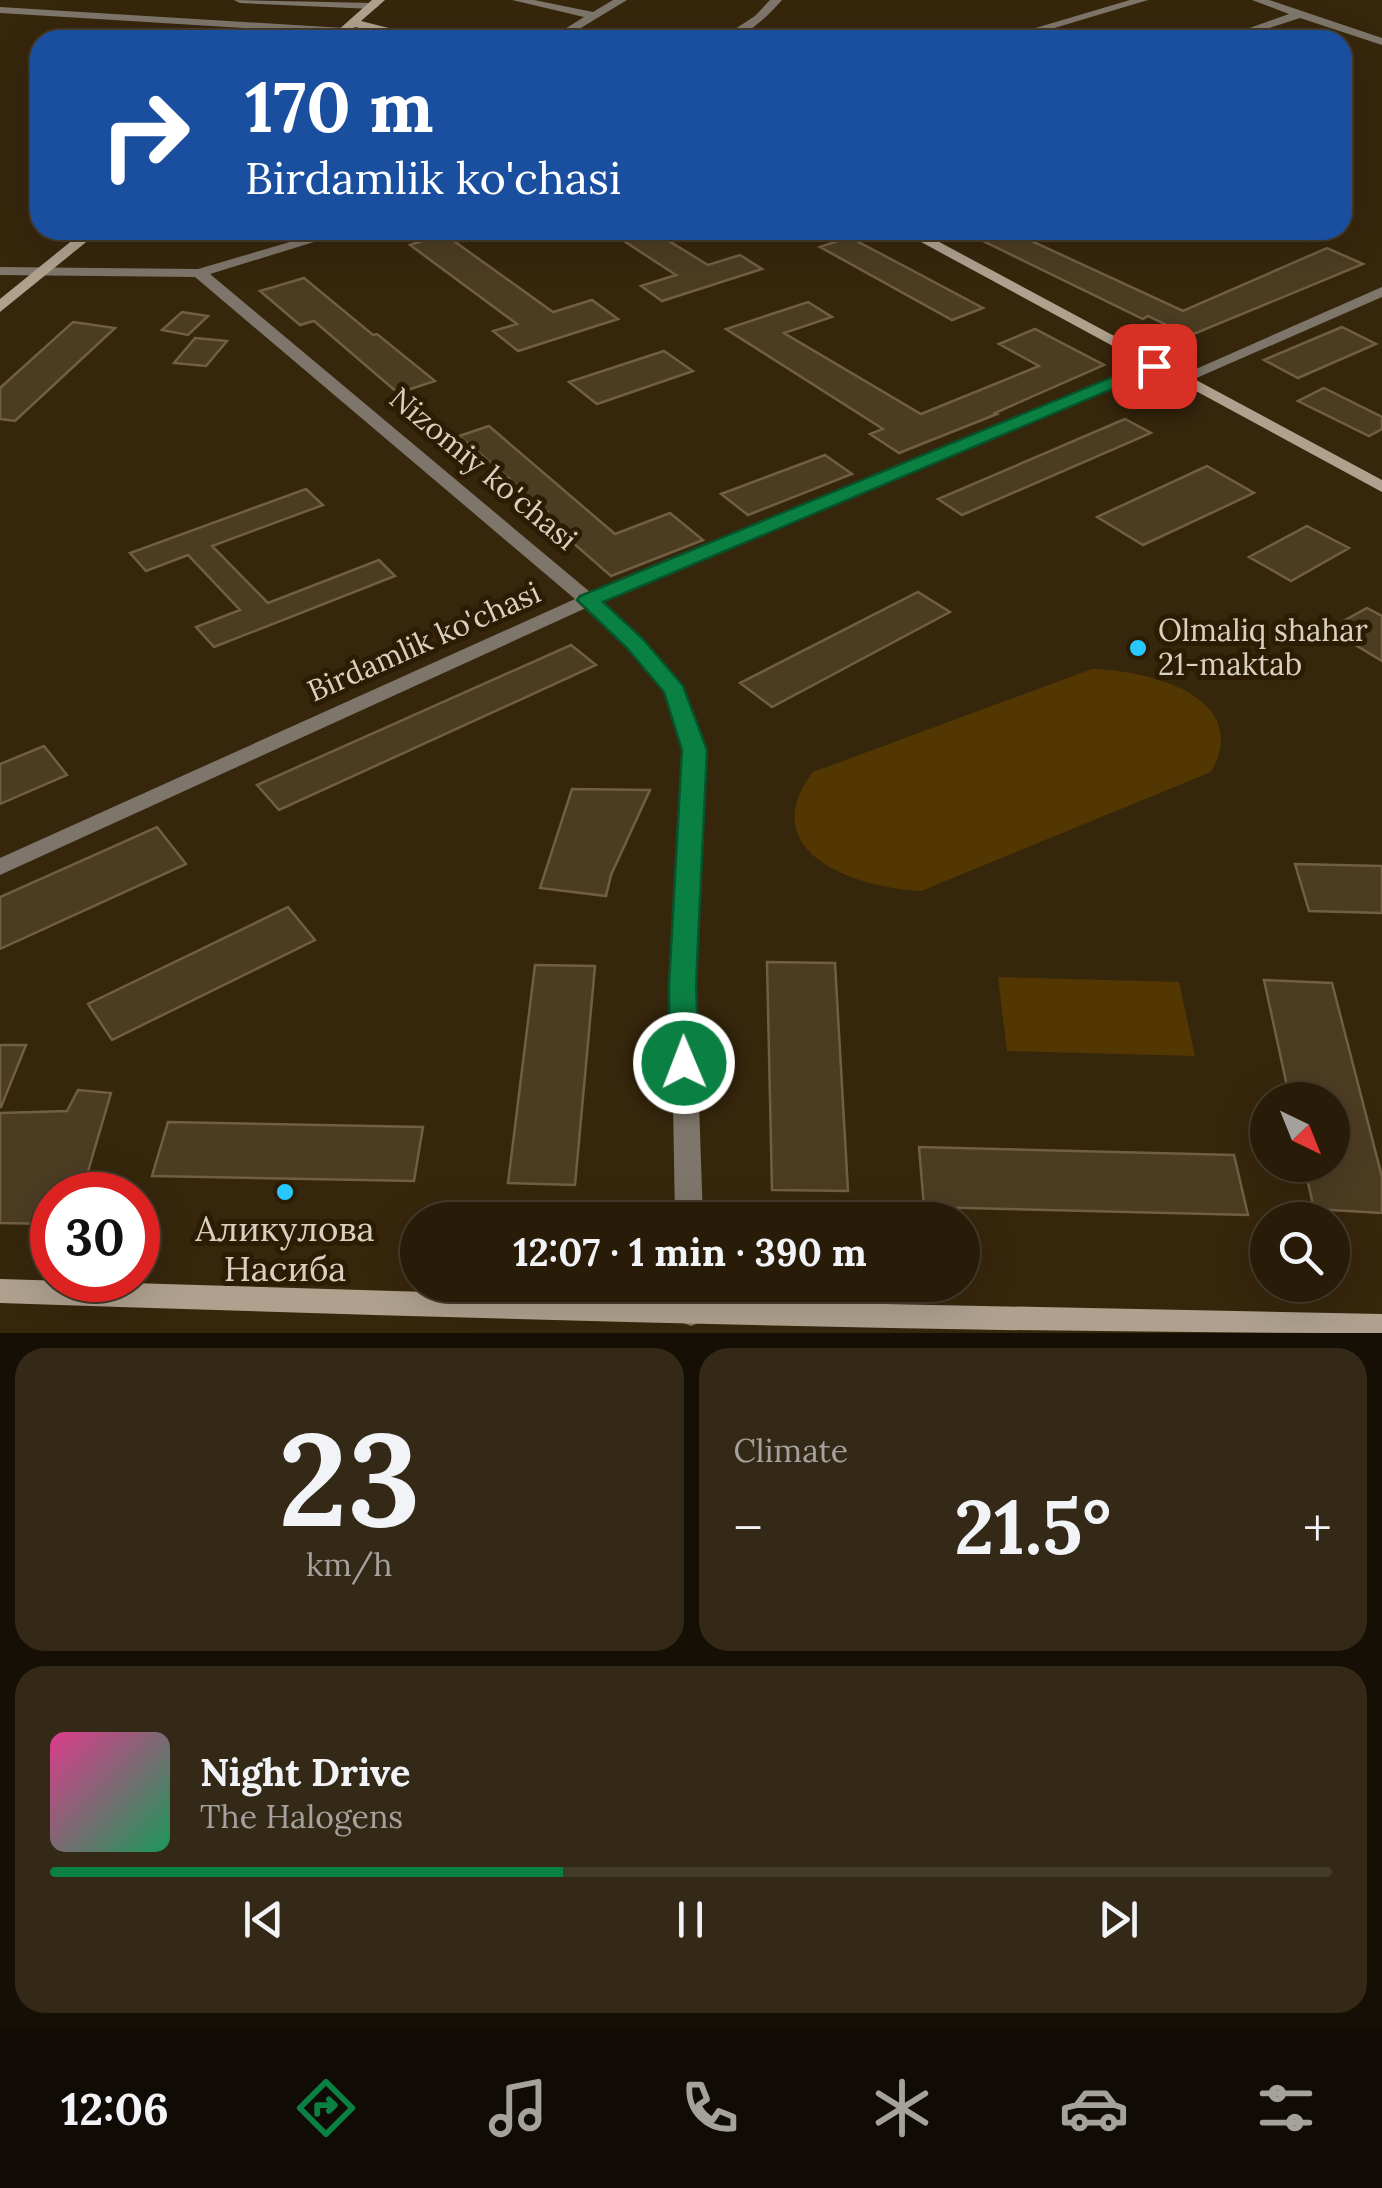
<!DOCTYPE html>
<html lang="en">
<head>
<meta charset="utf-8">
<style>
  :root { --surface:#281c09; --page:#342917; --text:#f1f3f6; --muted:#a5a19c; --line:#443a2a; --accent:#0b8043 }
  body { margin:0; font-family:Lora,serif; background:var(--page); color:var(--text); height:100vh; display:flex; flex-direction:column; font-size:38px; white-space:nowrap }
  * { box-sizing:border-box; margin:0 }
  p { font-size:32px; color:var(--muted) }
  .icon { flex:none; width:55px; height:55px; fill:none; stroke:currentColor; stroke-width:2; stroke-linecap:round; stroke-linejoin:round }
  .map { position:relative; height:1333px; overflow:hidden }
  .drawer { display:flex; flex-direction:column; gap:15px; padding:15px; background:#160f05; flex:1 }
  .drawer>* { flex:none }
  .banner { position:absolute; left:30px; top:30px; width:1322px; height:210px; border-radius:30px; box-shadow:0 10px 40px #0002,0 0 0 2px var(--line); background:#1a4fa0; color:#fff; overflow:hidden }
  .needle { width:65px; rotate:137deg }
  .fabs { position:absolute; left:1250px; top:1082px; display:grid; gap:20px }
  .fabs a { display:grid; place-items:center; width:100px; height:100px; border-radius:50%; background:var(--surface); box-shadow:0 10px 40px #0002,0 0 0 2px var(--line); font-size:50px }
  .speed { position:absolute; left:30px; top:1172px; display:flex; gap:20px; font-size:50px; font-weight:700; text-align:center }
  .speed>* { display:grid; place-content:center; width:130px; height:130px; border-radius:50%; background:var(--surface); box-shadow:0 10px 40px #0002,0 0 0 2px var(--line); line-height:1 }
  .speed .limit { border:15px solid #d22; background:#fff; color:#111 }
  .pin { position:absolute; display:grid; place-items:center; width:85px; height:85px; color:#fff; margin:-42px; border-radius:20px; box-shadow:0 5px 15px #0006 }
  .me { position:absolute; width:110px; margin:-55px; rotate:359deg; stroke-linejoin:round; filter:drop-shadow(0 0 8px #0008) }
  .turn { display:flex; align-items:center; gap:35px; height:210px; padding:0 50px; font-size:45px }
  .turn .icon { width:130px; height:130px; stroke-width:2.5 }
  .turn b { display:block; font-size:70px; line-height:85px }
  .big { font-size:75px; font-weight:800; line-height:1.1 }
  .drawer .tile { flex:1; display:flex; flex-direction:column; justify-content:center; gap:15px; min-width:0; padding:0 35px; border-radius:30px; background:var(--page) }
  .drawer .dial { align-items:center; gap:0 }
  .dial b { font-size:130px; line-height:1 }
  .song { display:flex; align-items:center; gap:30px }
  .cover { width:120px; height:120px; border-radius:15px; background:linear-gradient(135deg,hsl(330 70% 55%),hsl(150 70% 35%)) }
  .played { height:10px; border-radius:5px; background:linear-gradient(90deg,var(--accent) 40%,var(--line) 40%) }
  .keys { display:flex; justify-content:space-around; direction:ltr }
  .heat { display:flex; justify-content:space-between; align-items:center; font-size:55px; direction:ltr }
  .drawer .tiles { flex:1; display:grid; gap:15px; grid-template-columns:1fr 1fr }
  .tile:last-child { grid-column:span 2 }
  .trip { position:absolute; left:400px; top:1202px; width:580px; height:100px; border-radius:50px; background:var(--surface); box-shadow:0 10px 40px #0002,0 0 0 2px var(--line); font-weight:800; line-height:100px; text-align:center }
  .menu { display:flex; height:160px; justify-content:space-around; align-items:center; background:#100b04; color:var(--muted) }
  .menu .icon { width:70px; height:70px }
  .menu .current { color:var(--accent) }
  .menu b { font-size:45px; color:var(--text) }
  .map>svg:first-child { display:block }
  .green { fill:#523703 }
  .building { fill:#4c3c22; stroke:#715f44; stroke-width:2.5 }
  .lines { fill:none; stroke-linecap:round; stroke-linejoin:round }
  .street { fill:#7e766a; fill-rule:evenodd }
  .secondary { fill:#afa18e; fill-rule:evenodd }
  .route { fill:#0b8043; stroke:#07532c; stroke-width:2.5 }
  .poi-dot { fill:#29c8ff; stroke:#2c1c03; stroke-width:4 }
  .labels { text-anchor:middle; stroke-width:10; stroke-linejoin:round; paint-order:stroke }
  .street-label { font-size:30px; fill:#dad0c1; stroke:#2c1c03 }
  .poi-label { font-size:30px; fill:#dad0c1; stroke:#2c1c03; text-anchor:start }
  .near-poi-label { font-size:35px; fill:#dad0c1; stroke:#2c1c03 }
</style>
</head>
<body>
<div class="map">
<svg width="1382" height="1333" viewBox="0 0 1382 1333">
  <rect width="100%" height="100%" fill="#36260c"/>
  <path class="green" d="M 1092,669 C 1147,670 1254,696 1211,772 L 921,891 C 856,888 752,852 813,772 Z
    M 998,977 L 1179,982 L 1195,1056 L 1007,1051 Z"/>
  <path class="building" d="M 607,230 L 651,230 L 708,265 L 740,255 L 762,269 L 662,301 L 641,286 L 676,275 Z
    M 1010,231 L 1183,311 L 1327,248 L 1363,264 L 1189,336 L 1148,316 L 1143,319 L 983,241 Z
    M 444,234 L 553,312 L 592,300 L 618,319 L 518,351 L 493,331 L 517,324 L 410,245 Z
    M 849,237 L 904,266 L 983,308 L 952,320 L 820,247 Z
    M 304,278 L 373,335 L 377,334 L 435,381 L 398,393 L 314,321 L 300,325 L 260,291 Z
    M 808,302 L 832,317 L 784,333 L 921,414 L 1039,366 L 999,344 L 1035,329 L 1104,365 L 995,413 L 997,414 L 899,453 L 870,434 L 883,429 L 726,329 Z
    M 182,312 L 208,316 L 188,335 L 162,330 Z
    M 73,322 L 115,328 L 15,421 L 0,419 L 0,388 Z
    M 1342,327 L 1376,344 L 1298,378 L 1264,360 Z
    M 195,338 L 227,341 L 206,366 L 174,363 Z
    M 664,351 L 693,371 L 597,404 L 569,382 Z
    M 1324,388 L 1382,417 L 1382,429 L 1369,436 L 1298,401 Z
    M 1125,419 L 1151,433 L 962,515 L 938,499 Z
    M 489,426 L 615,534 L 670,513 L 703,540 L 611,576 L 540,514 L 547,511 L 459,436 Z
    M 825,455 L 852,474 L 748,515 L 721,494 Z
    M 1207,466 L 1254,493 L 1143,545 L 1097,517 Z
    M 306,489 L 323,505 L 212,546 L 268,603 L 379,560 L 395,576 L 214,647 L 196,627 L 240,610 L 188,555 L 146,571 L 130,553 Z
    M 1307,526 L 1349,548 L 1291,581 L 1249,557 Z
    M 918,592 L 950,612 L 772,707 L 740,683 Z
    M 1367,608 L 1382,616 L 1382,661 L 1329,629 Z
    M 571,645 L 596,665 L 279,810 L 257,785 Z
    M 44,746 L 67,775 L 0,804 L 0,764 Z
    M 572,789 L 650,790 L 611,875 L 606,896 L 540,888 Z
    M 157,827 L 186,864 L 0,949 L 0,897 Z
    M 1295,864 L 1382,866 L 1382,913 L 1309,911 Z
    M 288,907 L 315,940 L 112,1040 L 88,1004 Z
    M 767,962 L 835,963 L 848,1191 L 772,1190 Z
    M 535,965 L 595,966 L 575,1185 L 508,1183 Z
    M 1264,980 L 1332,983 L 1382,1177 L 1382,1213 L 1314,1209 L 1304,1165 L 1332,1165 L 1332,1100 L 1290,1100 Z
    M 0,1045 L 26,1045 L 1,1107 L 0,1107 Z
    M 78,1090 L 111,1093 L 81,1195 L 52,1195 L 52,1224 L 0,1223 L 0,1113 L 67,1111 Z
    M 168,1122 L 423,1127 L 414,1181 L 152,1176 Z
    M 919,1147 L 1234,1155 L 1248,1215 L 924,1207 Z"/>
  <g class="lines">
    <path class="street" d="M 234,0 L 373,3 L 379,6 L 373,9 L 240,3 Z
      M 512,0 L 534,0 L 593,12 L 613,0 L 627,0 L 561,40 L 547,40 L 584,17 Z
      M 770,0 L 782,0 C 765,19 744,40 718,40 L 755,16 Z
      M 1130,0 L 1148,0 L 1014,40 L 995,40 Z
      M 1252,0 L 1269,0 L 1382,38 L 1382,45 L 1300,18 L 1233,40 L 1216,40 L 1289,14 Z
      M 0,7 L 344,28 L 350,31 L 344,34 L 0,13 Z
      M 331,230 L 353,230 L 210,274 L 590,592 L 1147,363 L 1153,361 L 1161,366 L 601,602 L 642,639 L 682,687 L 706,750 L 695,985 L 703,1220 L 675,1220 L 671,985 L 684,750 L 665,692 L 628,647 L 586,608 L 0,875 L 0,858 L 575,599 L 195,277 L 0,275 L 0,267 L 198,269 Z
      M 1382,287 L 1382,297 L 1185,383 L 1179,385 L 1171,380 Z
      M 677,1285 L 705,1285 L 705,1313 L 701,1322 L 691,1326 L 681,1322 L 677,1313 Z"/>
    <path class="secondary" d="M 372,0 L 385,0 L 361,21 L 436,40 L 414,40 L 355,27 L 340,40 L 327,40 Z
      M 85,230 L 101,230 L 0,312 L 0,299 Z
      M 899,230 L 917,230 L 1382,480 L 1382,492 Z
      M 0,1279 L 691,1300 L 1382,1314 L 1382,1333 C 921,1333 461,1318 0,1303 Z"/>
  </g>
  <path class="route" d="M 1154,360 L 1163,366 L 1160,369 L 603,602 L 643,639 L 683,686 L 707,750 L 696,985 L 699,1063 L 695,1071 L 684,1074 L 674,1071 L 670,1063 L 669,985 L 682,750 L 664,692 L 627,648 L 577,600 L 580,596 Z"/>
  <g class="poi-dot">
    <circle cx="1138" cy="648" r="10"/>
    <circle cx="285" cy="1192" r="10"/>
  </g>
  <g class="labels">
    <g class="street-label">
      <text transform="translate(483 469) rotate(40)" y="10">Nizomiy ko'chasi</text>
      <text transform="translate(424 642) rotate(-24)" y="10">Birdamlik ko'chasi</text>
    </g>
    <g class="poi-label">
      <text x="1158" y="641">Olmaliq shahar<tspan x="1158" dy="34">21-maktab</tspan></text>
    </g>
    <g class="near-poi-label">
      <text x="285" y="1241">Аликулова<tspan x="285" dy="40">Насиба</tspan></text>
    </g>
  </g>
</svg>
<div class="fabs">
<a><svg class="needle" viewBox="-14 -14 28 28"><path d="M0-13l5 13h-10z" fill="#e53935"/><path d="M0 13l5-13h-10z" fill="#a5a19c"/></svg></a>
<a><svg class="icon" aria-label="search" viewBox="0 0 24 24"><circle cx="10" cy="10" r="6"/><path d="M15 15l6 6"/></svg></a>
</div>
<div class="speed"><div class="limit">30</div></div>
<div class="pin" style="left:1154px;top:366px;background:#d93025"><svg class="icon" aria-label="arrive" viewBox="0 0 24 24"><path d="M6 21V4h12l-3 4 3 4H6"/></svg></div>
<svg class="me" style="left:684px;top:1063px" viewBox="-20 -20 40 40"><circle r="17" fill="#0b8043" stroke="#fff" stroke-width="3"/><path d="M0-11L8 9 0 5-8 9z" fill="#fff"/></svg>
<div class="trip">12:07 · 1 min · 390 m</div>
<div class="banner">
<div class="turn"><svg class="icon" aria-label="right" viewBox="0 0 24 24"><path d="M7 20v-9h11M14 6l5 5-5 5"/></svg><div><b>170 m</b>Birdamlik ko'chasi</div></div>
</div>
</div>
<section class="drawer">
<div class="tiles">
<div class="tile dial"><b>23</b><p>km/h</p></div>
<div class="tile"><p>Climate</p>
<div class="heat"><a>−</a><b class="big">21.5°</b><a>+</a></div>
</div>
<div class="tile">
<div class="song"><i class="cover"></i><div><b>Night Drive</b><p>The Halogens</p></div></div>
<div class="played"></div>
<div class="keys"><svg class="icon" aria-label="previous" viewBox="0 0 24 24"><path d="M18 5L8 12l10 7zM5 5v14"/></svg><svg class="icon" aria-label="pause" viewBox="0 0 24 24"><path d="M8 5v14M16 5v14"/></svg><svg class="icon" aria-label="next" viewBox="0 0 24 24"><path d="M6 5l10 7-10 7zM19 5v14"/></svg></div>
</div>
</div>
</section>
<nav class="menu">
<b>12:06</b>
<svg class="icon current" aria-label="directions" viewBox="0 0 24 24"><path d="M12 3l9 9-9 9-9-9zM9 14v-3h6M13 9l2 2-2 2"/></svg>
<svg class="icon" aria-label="music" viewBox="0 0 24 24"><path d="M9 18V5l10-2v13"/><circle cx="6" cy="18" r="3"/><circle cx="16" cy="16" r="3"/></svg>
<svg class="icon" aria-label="phone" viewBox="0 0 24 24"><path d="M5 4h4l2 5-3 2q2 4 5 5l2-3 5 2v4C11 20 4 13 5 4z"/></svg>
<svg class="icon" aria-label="climate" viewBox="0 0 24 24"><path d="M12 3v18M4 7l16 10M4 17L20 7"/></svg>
<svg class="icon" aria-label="car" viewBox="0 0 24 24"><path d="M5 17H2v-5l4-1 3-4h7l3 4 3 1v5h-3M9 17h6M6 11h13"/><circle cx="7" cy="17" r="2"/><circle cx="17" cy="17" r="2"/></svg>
<svg class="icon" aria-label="filters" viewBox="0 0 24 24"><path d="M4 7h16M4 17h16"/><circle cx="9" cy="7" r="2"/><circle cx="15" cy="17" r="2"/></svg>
</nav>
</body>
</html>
